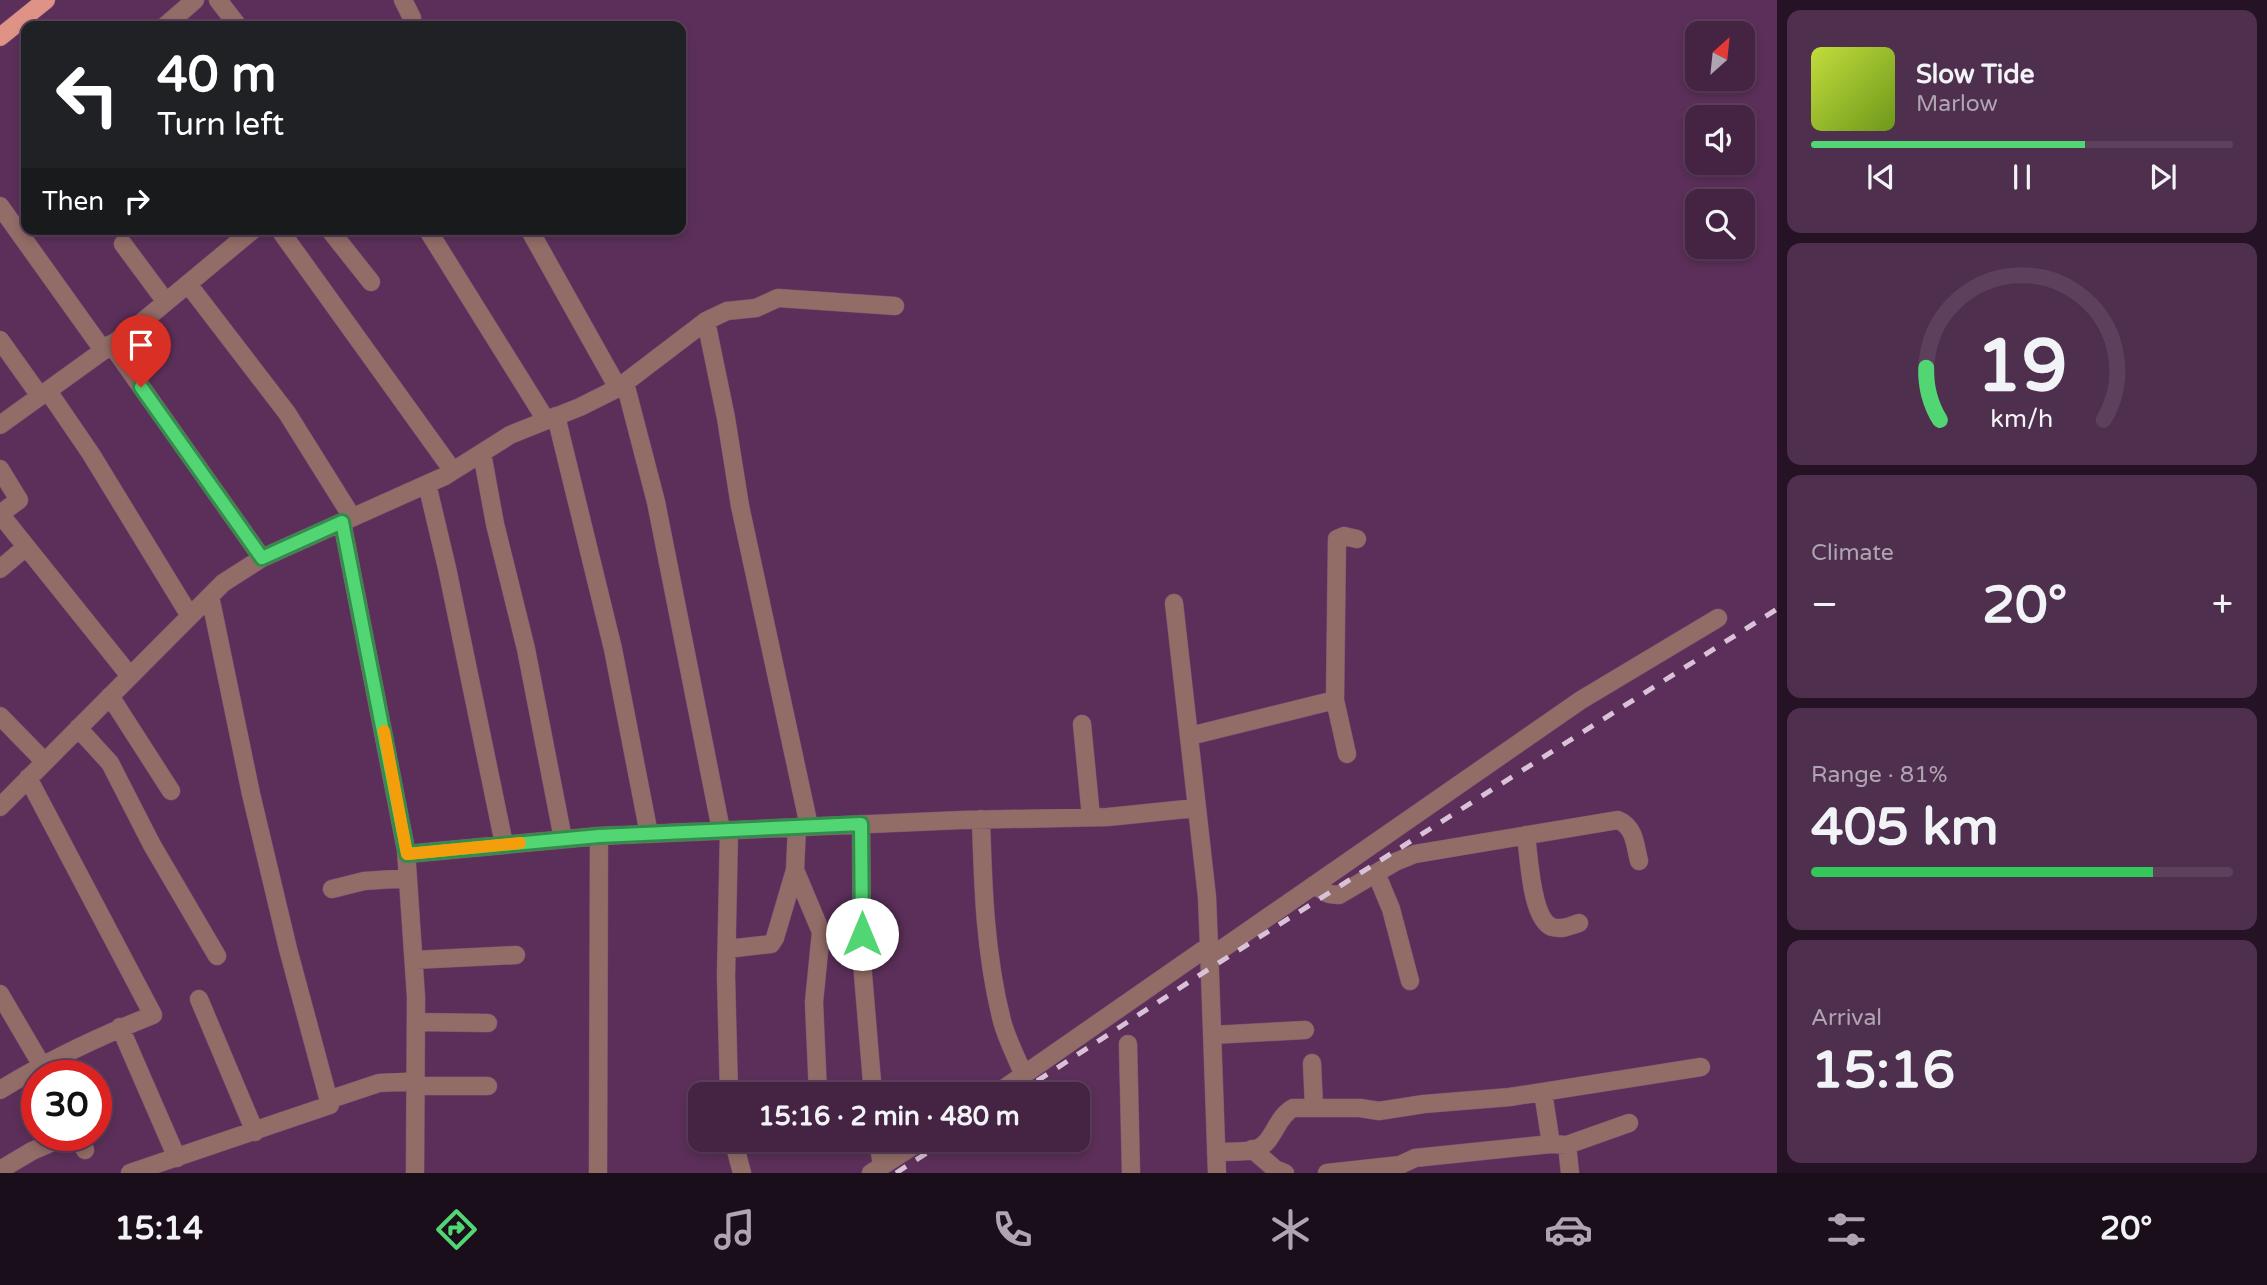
<!DOCTYPE html>
<html lang="en">
<head>
<meta charset="utf-8">
<style>
  :root { --surface:#442343; --page:#4e2f4e; --text:#f1f3f6; --muted:#afa4b2; --line:#5c405c; --accent:#52d673 }
  body { margin:0; font-family:"Varela Round",sans-serif; background:var(--page); color:var(--text); height:100vh; display:flex; flex-direction:column; font-size:26px; white-space:nowrap }
  * { box-sizing:border-box; margin:0 }
  p { font-size:23px; color:var(--muted) }
  .icon { flex:none; width:38px; height:38px; fill:none; stroke:currentColor; stroke-width:2; stroke-linecap:round; stroke-linejoin:round }
  .map { position:relative; flex:1; overflow:hidden }
  .side { display:flex; flex-direction:column; gap:10px; padding:10px; background:#251325; width:490px }
  .side>* { flex:none }
  .banner { position:absolute; left:21px; top:21px; width:665px; height:214px; border-radius:14px; box-shadow:0 4px 10px #0003,0 0 0 2px var(--line); background:#202124; color:#fff; overflow:hidden }
  .needle { width:46px; rotate:27deg }
  .controls { position:absolute; left:1685px; top:21px; display:grid; gap:14px }
  .controls a { display:grid; place-items:center; width:70px; height:70px; border-radius:14px; background:var(--surface); box-shadow:0 4px 10px #0003,0 0 0 2px var(--line); font-size:35px }
  .speed { position:absolute; left:21px; top:1060px; display:flex; gap:14px; font-size:35px; font-weight:700; text-align:center }
  .speed>* { display:grid; place-content:center; width:91px; height:91px; border-radius:50%; background:var(--surface); box-shadow:0 4px 10px #0003,0 0 0 2px var(--line); line-height:1 }
  .speed .limit { border:10px solid #d22; background:#fff; color:#111 }
  .pin { position:absolute; display:grid; place-items:center; width:60px; height:60px; color:#fff; margin:-72px -30px; border-radius:50% 50% 50% 0; rotate:-45deg; box-shadow:0 0 7px #0007 }
  .pin .icon { rotate:45deg }
  .me { position:absolute; width:77px; margin:-38px; rotate:0deg; stroke-linejoin:round; filter:drop-shadow(0 0 5px #0008) }
  .turn { display:flex; align-items:center; gap:24px; height:147px; padding:0 21px; font-size:32px }
  .turn .icon { width:91px; height:91px; stroke-width:2.5 }
  .turn b { display:block; font-size:49px; line-height:60px }
  .then { display:flex; align-items:center; height:66px; padding:0 21px; background:#0003; gap:14px; font-size:26px }
  .big { font-size:52px; font-weight:700; line-height:1.1 }
  .side .tile { flex:1; display:flex; flex-direction:column; justify-content:center; gap:10px; min-width:0; padding:0 24px; border-radius:14px; background:var(--page) }
  .side .dial { align-items:center; gap:0 }
  .dial svg { height:182px; overflow:visible; fill:none; stroke:var(--line); stroke-width:7; stroke-linecap:round; text-anchor:middle }
  .dial text { fill:var(--text); stroke:none }
  .song { display:flex; align-items:center; gap:21px }
  .cover { width:84px; height:84px; border-radius:10px; background:linear-gradient(135deg,hsl(70 70% 55%),hsl(80 70% 35%)) }
  .played { height:7px; border-radius:4px; background:linear-gradient(90deg,var(--accent) 65%,var(--line) 65%) }
  .keys { display:flex; justify-content:space-around; direction:ltr }
  .heat { display:flex; justify-content:space-between; align-items:center; font-size:38px; direction:ltr }
  .charge { height:10px; border-radius:5px; background:linear-gradient(90deg,#34c759 81%,var(--line) 0) }
  .trip { position:absolute; left:688px; top:1082px; width:402px; height:70px; border-radius:14px; background:var(--surface); box-shadow:0 4px 10px #0003,0 0 0 2px var(--line); font-weight:700; line-height:70px; text-align:center }
  .tab-bar { display:flex; height:112px; justify-content:space-around; align-items:center; background:#1b0e1b; color:var(--muted) }
  .tab-bar .icon { width:49px; height:49px }
  .tab-bar .on { color:var(--accent) }
  .tab-bar b { font-size:32px; color:var(--text) }
  main { display:flex; flex:1; min-height:0 }
  .map>svg:first-child { display:block }
  .lines { fill:none; stroke-linecap:round; stroke-linejoin:round }
  .minor-casing { stroke:#754e73; stroke-width:19 }
  .major-casing { stroke:#754e73; stroke-width:19 }
  .minor { stroke:#926c66; stroke-width:18 }
  .major { stroke:#df9387; stroke-width:18 }
  .rail { stroke:#d9c2d7; stroke-width:5; stroke-dasharray:12 12; stroke-linecap:butt }
  .route-casing { stroke:#358b4b; stroke-width:18 }
  .route { stroke:#52d673; stroke-width:12 }
  .slow { stroke:#f59e0b; stroke-width:12 }
</style>
</head>
<body>
<main>
<div class="map">
<svg width="1777" height="1173" viewBox="0 0 1777 1173">
  <rect width="100%" height="100%" fill="#5b2f59"/>
  <g class="lines">
    <defs>
      <path id="minor" d="M 218,0 L 238,26
        M 403,0 L 412,18
        M 165,26 L 195,0
        M 0,206 L 103,350
        M 279,229 L 453,471
        M 329,229 L 371,282
        M 427,229 L 546,420
        M 529,229 L 618,388
        M 123,244 L 166,302
        M 188,284 L 287,413 L 352,517
        M 706,321 L 726,418 L 740,506 L 809,826
        M 0,340 L 40,396
        M 111,344 L 262,558
        M 625,383 L 656,502 L 721,830
        M 48,391 L 91,454 L 190,616
        M 556,416 L 613,649 L 649,834
        M 0,425 L 136,327 L 254,229
        M 482,453 L 495,524 L 526,649 L 563,839
        M 0,469 L 19,500 L 0,514
        M 427,484 L 447,568 L 504,844
        M 0,514 L 130,676
        M 342,522 L 406,850 L 416,997 L 415,1173
        M 0,569 L 26,547
        M 1174,603 L 1207,897 L 1209,946
        M 110,696 L 171,791
        M 0,716 L 45,762
        M 1082,724 L 1091,817
        M 78,728 L 110,763 L 152,845 L 217,956
        M 1190,736 L 1335,700
        M 1347,754 L 1335,700 L 1337,539 L 1344,536 L 1357,539
        M 0,807 L 223,583 L 262,558 L 445,476 L 510,435 L 580,407 L 618,388 L 706,321 L 727,311 L 756,308 L 778,298 L 895,306
        M 981,819 C 983,888 985,954 1002,1021 C 1007,1040 1017,1058 1024,1076
        M 861,824 L 862,962 L 873,1094
        M 729,830 L 726,976 L 729,1094
        M 1526,835 C 1529,856 1531,919 1552,927 C 1562,930 1570,926 1579,923
        M 407,854 L 599,836 L 962,820 L 1108,817 L 1196,808
        M 795,870 L 821,932 L 814,1002 L 818,1094
        M 1376,873 L 1391,909 L 1410,981
        M 1314,885 L 1329,894 L 1339,895 L 1395,862 L 1415,854 L 1618,820 C 1635,827 1635,845 1639,861
        M 332,889 L 364,881 L 408,878
        M 727,949 L 771,944 L 775,938 L 795,870 L 797,827
        M 1209,958 L 1581,700 L 1718,618
        M 414,960 L 516,955
        M 0,994 L 48,1076
        M 199,999 L 255,1132
        M 416,1022 L 488,1023
        M 120,1027 L 177,1158
        M 1212,1035 L 1305,1030
        M 1128,1044 L 1131,1173
        M 1312,1063 L 1314,1107
        M 416,1086 L 488,1086
        M 0,1090 C 49,1060 100,1036 153,1015 L 28,778
        M 1543,1092 L 1551,1144
        M 996,1094 L 1209,946 L 1217,1173
        M 328,1100 L 379,1083 L 416,1081
        M 78,1136 L 85,1150
        M 733,1139 L 742,1173
        M 878,1139 L 882,1166
        M 1567,1145 L 1570,1173
        M 1252,1149 L 1275,1169 L 1285,1173
        M 1216,1152 C 1229,1151 1245,1153 1256,1149 C 1274,1143 1275,1118 1293,1108 L 1360,1108 L 1379,1111 L 1424,1104 L 1510,1097 L 1701,1067
        M 0,1170 L 32,1151 L 67,1136
        M 130,1173 L 330,1105 L 288,949 L 251,794 L 210,596
        M 598,1173 L 599,836
        M 871,1173 L 924,1139
        M 1327,1173 L 1400,1165 L 1415,1158 L 1551,1144 L 1567,1145 L 1629,1123"/>
      <path id="major" d="M 0,37 L 46,0"/>
    </defs>
    <use href="#minor" class="minor-casing"/>
    <use href="#major" class="major-casing"/>
    <use href="#minor" class="minor"/>
    <use href="#major" class="major"/>
    <path class="rail" d="M 1017,1094 L 1209,969 L 1777,609
      M 896,1173 L 948,1139"/>
  </g>
  <g class="lines">
    <defs>
      <path id="route" d="M 141,387 L 262,558 L 342,522 L 407,854 L 599,836 L 861,824 L 862,934"/>
    </defs>
    <use href="#route" class="route-casing"/>
    <use href="#route" class="route"/>
    <path class="slow" d="M 384,731 L 407,854 L 520,843"/>
  </g>
</svg>
<div class="controls">
<a><svg class="needle" viewBox="-14 -14 28 28"><path d="M0-13l5 13h-10z" fill="#e53935"/><path d="M0 13l5-13h-10z" fill="#afa4b2"/></svg></a>
<a><svg class="icon" aria-label="sound" viewBox="0 0 24 24"><path d="M4 9h4l5-4v14l-5-4H4zM17 9q2 3 0 6"/></svg></a>
<a><svg class="icon" aria-label="search" viewBox="0 0 24 24"><circle cx="10" cy="10" r="6"/><path d="M15 15l6 6"/></svg></a>
</div>
<div class="speed"><div class="limit">30</div></div>
<div class="pin" style="left:141px;top:387px;background:#d93025"><svg class="icon" aria-label="arrive" viewBox="0 0 24 24"><path d="M6 21V4h12l-3 4 3 4H6"/></svg></div>
<svg class="me" style="left:862px;top:934px" viewBox="-20 -20 40 40"><circle r="19" fill="#fff"/><path d="M0-13L10 11 0 6-10 11z" fill="#52d673"/></svg>
<div class="trip">15:16 · 2 min · 480 m</div>
<div class="banner">
<div class="turn"><svg class="icon" aria-label="left" viewBox="0 0 24 24"><path d="M17 20v-9H6M10 6l-5 5 5 5"/></svg><div><b>40 m</b>Turn left</div></div>
<div class="then">Then<svg class="icon" aria-label="right" viewBox="0 0 24 24"><path d="M7 20v-9h11M14 6l5 5-5 5"/></svg></div>
</div>
</div>
<section class="side">
<div class="tile">
<div class="song"><i class="cover"></i><div><b>Slow Tide</b><p>Marlow</p></div></div>
<div class="played"></div>
<div class="keys"><svg class="icon" aria-label="previous" viewBox="0 0 24 24"><path d="M18 5L8 12l10 7zM5 5v14"/></svg><svg class="icon" aria-label="pause" viewBox="0 0 24 24"><path d="M8 5v14M16 5v14"/></svg><svg class="icon" aria-label="next" viewBox="0 0 24 24"><path d="M6 5l10 7-10 7zM19 5v14"/></svg></div>
</div>
<div class="tile dial"><svg viewBox="0 0 100 80">
<path d="M14 69A42 42 0 1 1 86 69"/>
<path d="M14 69A42 42 0 0 1 8 46" stroke="#52d673"/>
<text x="50" y="56" font-size="32" font-weight="700">19</text>
<text x="50" y="72" font-size="11">km/h</text>
</svg></div>
<div class="tile"><p>Climate</p>
<div class="heat"><a>−</a><b class="big">20°</b><a>+</a></div>
</div>
<div class="tile"><p>Range · 81%</p><b class="big">405 km</b><div class="charge"></div></div>
<div class="tile"><p>Arrival</p><b class="big">15:16</b></div>
</section>
</main>
<nav class="tab-bar">
<b>15:14</b>
<svg class="icon on" aria-label="directions" viewBox="0 0 24 24"><path d="M12 3l9 9-9 9-9-9zM9 14v-3h6M13 9l2 2-2 2"/></svg>
<svg class="icon" aria-label="music" viewBox="0 0 24 24"><path d="M9 18V5l10-2v13"/><circle cx="6" cy="18" r="3"/><circle cx="16" cy="16" r="3"/></svg>
<svg class="icon" aria-label="phone" viewBox="0 0 24 24"><path d="M5 4h4l2 5-3 2q2 4 5 5l2-3 5 2v4C11 20 4 13 5 4z"/></svg>
<svg class="icon" aria-label="climate" viewBox="0 0 24 24"><path d="M12 3v18M4 7l16 10M4 17L20 7"/></svg>
<svg class="icon" aria-label="car" viewBox="0 0 24 24"><path d="M5 17H2v-5l4-1 3-4h7l3 4 3 1v5h-3M9 17h6M6 11h13"/><circle cx="7" cy="17" r="2"/><circle cx="17" cy="17" r="2"/></svg>
<svg class="icon" aria-label="filters" viewBox="0 0 24 24"><path d="M4 7h16M4 17h16"/><circle cx="9" cy="7" r="2"/><circle cx="15" cy="17" r="2"/></svg>
<b>20°</b>
</nav>
</body>
</html>
